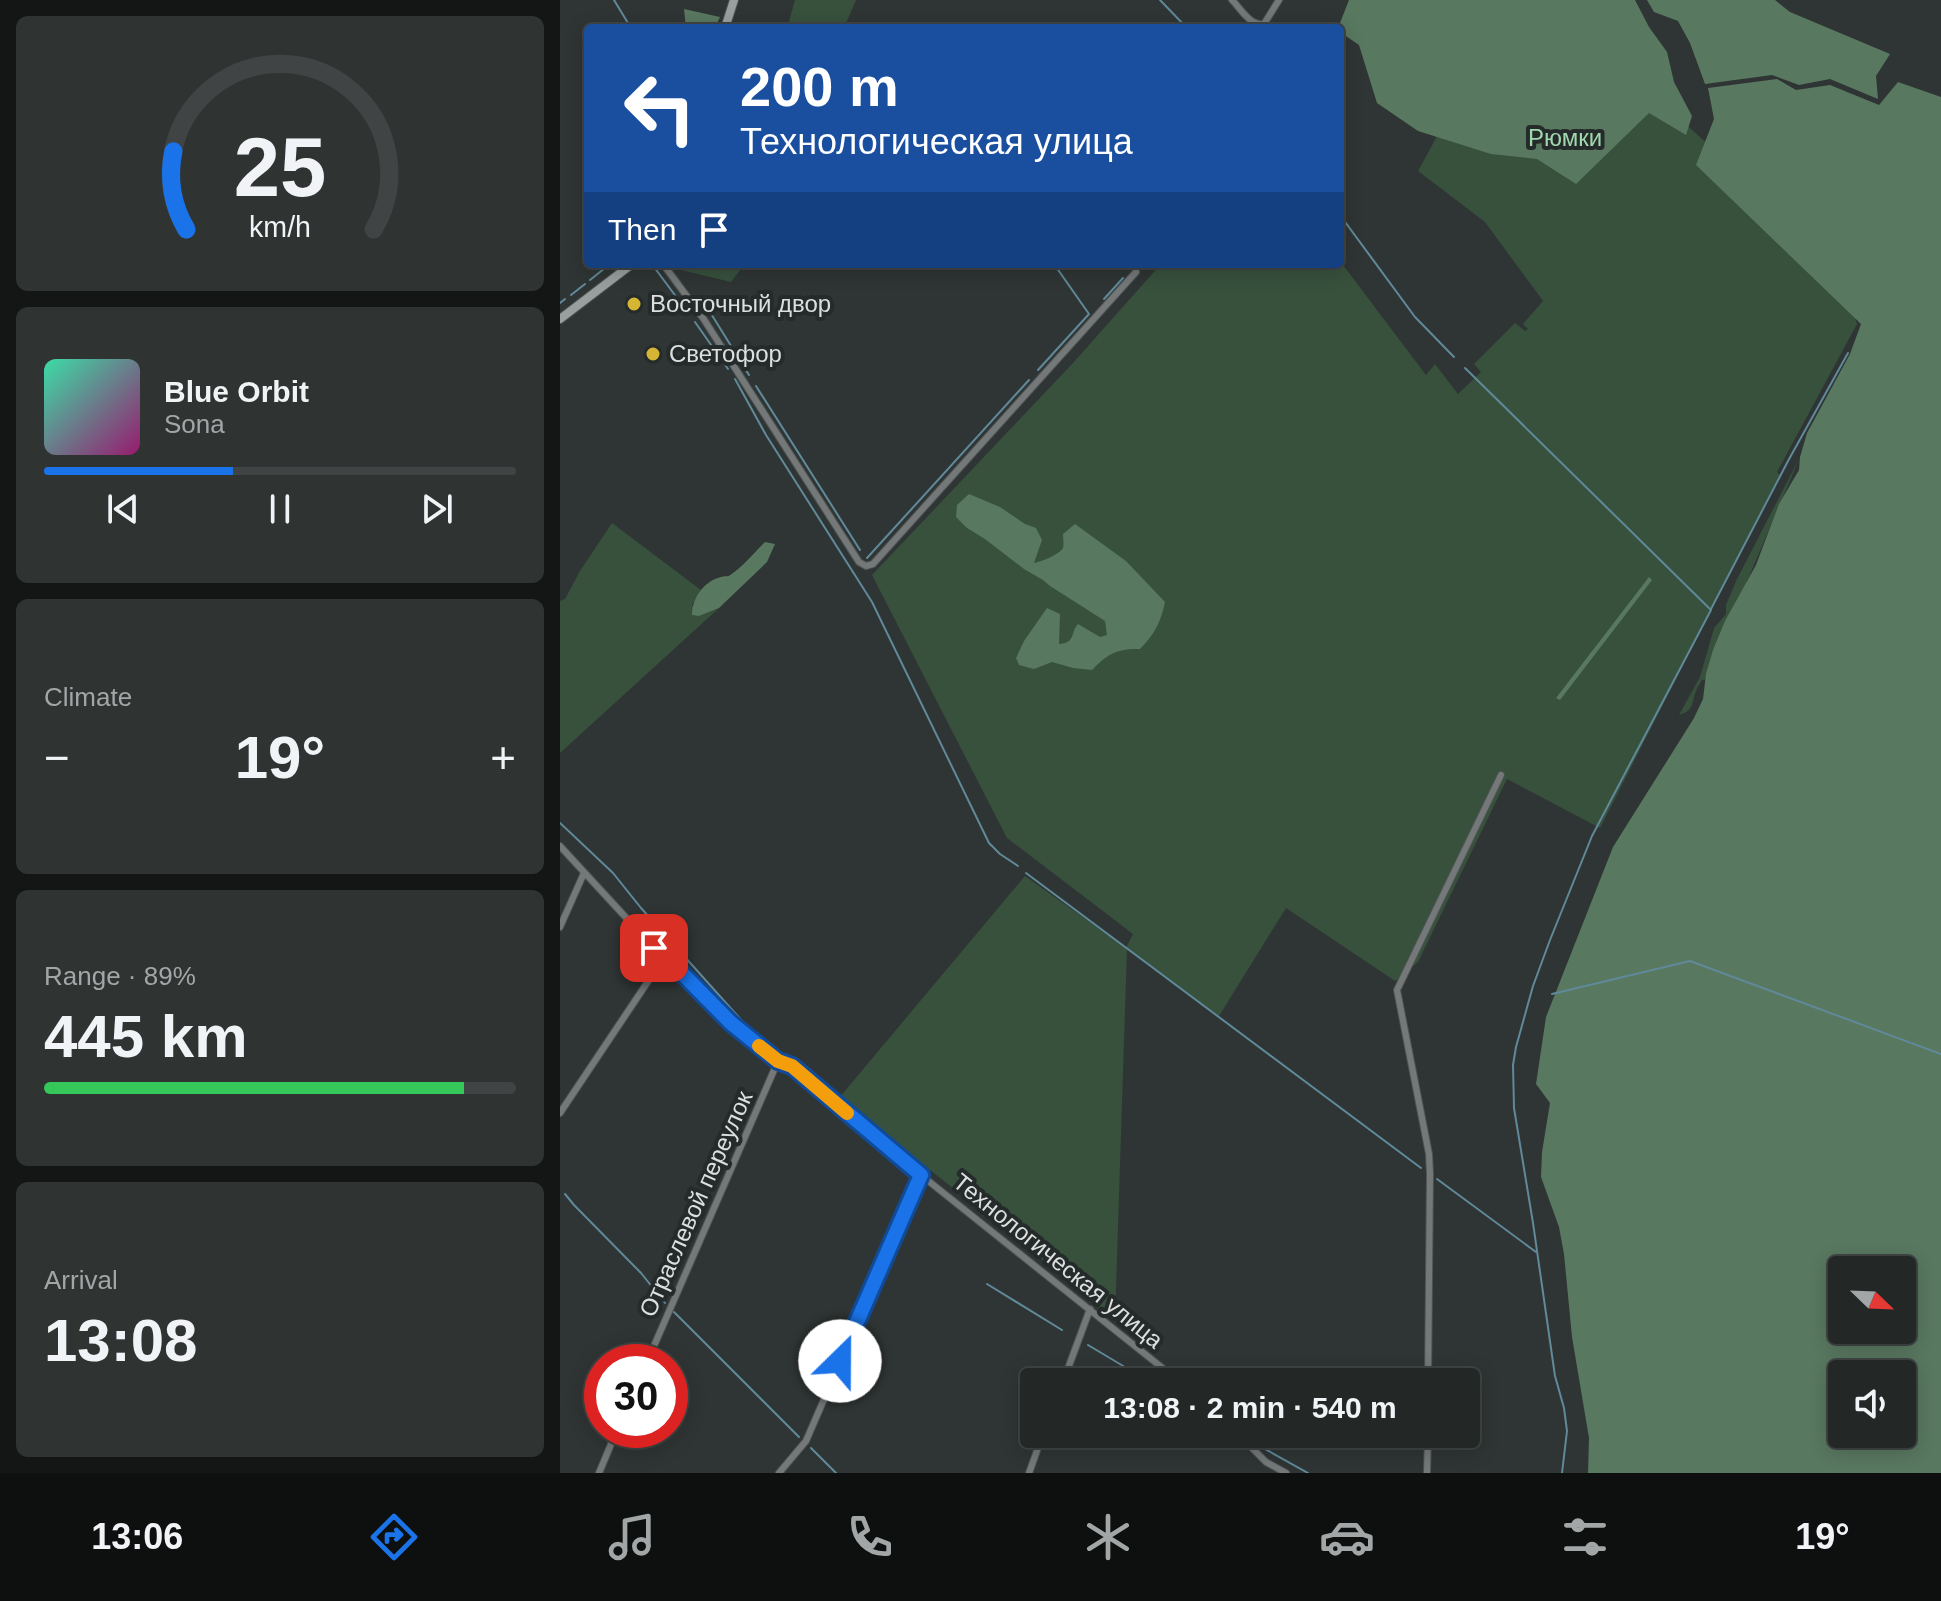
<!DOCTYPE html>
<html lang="en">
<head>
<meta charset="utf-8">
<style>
  :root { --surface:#232827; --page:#2f3433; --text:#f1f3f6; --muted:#a3a6a7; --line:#404444; --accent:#1a73e8 }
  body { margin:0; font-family:Arial,sans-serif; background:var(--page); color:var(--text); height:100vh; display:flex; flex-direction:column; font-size:30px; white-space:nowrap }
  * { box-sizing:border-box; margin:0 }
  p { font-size:26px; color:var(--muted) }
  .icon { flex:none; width:44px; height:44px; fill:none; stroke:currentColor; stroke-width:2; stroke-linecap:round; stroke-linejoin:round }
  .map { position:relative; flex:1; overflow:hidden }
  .details { display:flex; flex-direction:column; gap:16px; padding:16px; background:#131615; width:560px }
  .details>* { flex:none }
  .banner { position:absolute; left:24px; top:24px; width:760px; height:244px; border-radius:8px; box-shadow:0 4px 20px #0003,0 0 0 2px var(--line); background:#1a4fa0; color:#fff; overflow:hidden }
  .needle { width:52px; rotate:113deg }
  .buttons { position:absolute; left:1268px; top:1256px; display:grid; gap:16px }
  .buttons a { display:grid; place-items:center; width:88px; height:88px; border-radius:8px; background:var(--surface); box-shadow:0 4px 20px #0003,0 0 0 2px var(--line); font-size:40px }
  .speed { position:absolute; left:24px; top:1344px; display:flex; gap:16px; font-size:40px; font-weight:700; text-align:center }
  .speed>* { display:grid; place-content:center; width:104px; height:104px; border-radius:50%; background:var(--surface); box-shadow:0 4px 20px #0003,0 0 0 2px var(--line); line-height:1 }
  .speed .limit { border:12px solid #d22; background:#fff; color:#111 }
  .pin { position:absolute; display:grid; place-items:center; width:68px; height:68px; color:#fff; margin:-34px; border-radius:16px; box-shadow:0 4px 12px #0006 }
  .me { position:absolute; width:88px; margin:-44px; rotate:23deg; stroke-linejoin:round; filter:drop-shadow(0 0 6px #0008) }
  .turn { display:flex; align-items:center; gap:28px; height:168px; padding:0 24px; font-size:36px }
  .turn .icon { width:104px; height:104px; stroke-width:2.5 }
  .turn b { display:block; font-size:56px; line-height:68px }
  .then { display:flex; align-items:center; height:76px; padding:0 24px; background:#0003; gap:16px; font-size:30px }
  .big { font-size:60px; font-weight:700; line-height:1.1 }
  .details .widget { flex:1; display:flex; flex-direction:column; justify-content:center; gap:12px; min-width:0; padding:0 28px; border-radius:12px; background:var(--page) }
  .details .dial { align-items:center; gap:0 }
  .dial svg { height:208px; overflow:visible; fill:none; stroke:var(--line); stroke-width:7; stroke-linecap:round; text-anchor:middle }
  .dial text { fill:var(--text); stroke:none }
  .song { display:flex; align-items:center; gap:24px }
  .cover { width:96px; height:96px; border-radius:12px; background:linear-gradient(135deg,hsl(160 70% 55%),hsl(320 70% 35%)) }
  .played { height:8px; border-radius:4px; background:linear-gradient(90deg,var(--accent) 40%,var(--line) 40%) }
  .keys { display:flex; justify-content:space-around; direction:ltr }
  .heat { display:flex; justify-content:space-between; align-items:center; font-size:44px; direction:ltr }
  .charge { height:12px; border-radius:6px; background:linear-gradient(90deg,#34c759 89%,var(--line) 0) }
  .trip { position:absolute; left:460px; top:1368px; width:460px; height:80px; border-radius:8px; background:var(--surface); box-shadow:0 4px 20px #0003,0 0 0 2px var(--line); font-weight:700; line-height:80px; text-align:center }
  .tabs { display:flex; height:128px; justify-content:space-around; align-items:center; background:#0e1010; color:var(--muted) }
  .tabs .icon { width:56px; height:56px }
  .tabs .selected { color:var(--accent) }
  .tabs b { font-size:36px; color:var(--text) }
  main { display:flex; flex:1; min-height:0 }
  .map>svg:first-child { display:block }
  .green { fill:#37513d }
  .forest { fill:#597860; fill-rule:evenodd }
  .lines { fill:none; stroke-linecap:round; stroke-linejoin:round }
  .stream { stroke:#60899a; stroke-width:2 }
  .street-casing { stroke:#4e5453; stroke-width:8 }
  .secondary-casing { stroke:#4e5453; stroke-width:10 }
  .street { stroke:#757878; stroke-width:6 }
  .secondary { stroke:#999e9e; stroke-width:8 }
  .route-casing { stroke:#114b97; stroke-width:20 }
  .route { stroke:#1a73e8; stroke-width:14 }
  .slow { stroke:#f59e0b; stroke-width:14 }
  .poi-dot { fill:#d6b534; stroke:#252b2a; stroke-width:3 }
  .labels { text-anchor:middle; stroke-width:8; stroke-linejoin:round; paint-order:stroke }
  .park-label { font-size:24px; fill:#a0d7ac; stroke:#252b2a }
  .poi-label { font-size:24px; fill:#dbdfde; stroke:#252b2a; text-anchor:start }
  .street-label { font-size:24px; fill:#dbdfde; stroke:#252b2a }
</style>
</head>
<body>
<main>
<section class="details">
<div class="widget dial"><svg viewBox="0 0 100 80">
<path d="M14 69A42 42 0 1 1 86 69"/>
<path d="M14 69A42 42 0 0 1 9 39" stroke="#1a73e8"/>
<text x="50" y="56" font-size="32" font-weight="700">25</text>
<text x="50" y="72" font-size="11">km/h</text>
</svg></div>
<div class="widget">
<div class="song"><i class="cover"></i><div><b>Blue Orbit</b><p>Sona</p></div></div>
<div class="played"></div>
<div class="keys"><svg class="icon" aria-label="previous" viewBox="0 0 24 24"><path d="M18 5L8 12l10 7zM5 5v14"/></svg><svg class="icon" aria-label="pause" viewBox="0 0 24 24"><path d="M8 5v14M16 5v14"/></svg><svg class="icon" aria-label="next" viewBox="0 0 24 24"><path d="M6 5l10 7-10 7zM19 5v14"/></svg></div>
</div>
<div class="widget"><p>Climate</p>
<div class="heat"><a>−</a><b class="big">19°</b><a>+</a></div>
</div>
<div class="widget"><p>Range · 89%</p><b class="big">445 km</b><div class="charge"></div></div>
<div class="widget"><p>Arrival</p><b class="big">13:08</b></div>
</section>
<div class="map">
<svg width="1381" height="1473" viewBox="0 0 1381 1473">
  <rect width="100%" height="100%" fill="#2f3534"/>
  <path class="green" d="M 235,0 L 296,0 L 284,28 L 227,28 Z
    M 944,0 L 1120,119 L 1161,156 L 1290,302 L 1297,324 L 1217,472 L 1220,475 L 1040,828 L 947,779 L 858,962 L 835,981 L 726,908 L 659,1016 L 567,949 L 555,1319 L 446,1230 L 279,1098 L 465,876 L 566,948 L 573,934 L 447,838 L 312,575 L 513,363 L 601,264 L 780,264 L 780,261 L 866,375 L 875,364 L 898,394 L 921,372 L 914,364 L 955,323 L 965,331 L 968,329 L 963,324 L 983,301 L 925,222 L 858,171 L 875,140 Z
    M 124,264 L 185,264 L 171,282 L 121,270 Z
    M 1240,457 L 1145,680 L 1142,680 C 1140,684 1137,687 1136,691 C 1131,703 1135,710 1119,715 L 1140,677 L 1154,628 L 1166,614 L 1166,605 L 1177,579 Z
    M 52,523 L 141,590 L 132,605 L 139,616 L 159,608 L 0,753 L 0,601 L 5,599 L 20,571 Z"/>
  <path class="forest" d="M 789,0 L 1075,0 L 1089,27 L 1107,52 L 1114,82 L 1132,116 L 1126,135 L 1089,113 L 1016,184 L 977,159 L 931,154 L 858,131 L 817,103 L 799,45 L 780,32 L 780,28 L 778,28 Z
    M 1087,0 L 1215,0 L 1230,12 L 1330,54 L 1316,76 L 1318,99 L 1270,79 L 1239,85 L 1212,75 L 1145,84 L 1130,43 L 1118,21 L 1094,12 Z
    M 124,9 L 160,17 L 155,28 L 126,28 Z
    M 1217,79 L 1236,90 L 1270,85 L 1319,105 L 1338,82 L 1381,97 L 1381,1473 L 1028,1473 L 1029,1438 L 1012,1337 L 1004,1254 L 999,1227 L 981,1177 L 982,1152 L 990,1103 L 976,1084 L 986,1017 L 1053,847 L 1134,718 L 1143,699 L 1146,674 L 1153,650 L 1165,621 L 1196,565 L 1219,504 L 1239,470 L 1240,457 L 1247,433 L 1290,354 L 1301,324 L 1136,165 L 1154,119 L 1148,88 ZM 1282,1270 L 1342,1270 L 1342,1330 L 1282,1330 ZM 1282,1374 L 1342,1374 L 1342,1434 L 1282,1434 Z
    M 409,494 L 440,507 L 465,524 L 476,528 L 482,540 L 474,563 C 481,562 500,554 503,548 C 504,546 503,536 503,534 L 515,524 L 566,561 L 605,602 C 601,622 594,635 580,649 C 558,648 547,654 532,670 L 513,668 L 492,662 L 474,669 L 459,665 L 456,658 L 464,641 L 487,608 L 500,614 L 499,644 C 516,643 510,633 518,624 L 540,637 L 547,635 L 545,621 L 490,586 L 483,580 L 464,569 L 425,539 L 407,528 L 396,517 L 397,505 Z
    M 205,542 L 215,544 L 207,562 L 159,608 L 139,616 L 132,615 C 132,598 144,581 161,577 C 168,575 167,578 173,573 C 184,565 195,552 205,542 Z
    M 1089,577 L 1092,580 L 1000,700 L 996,698 Z"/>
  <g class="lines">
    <path class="stream" d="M 54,0 L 71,28
      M 600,0 L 627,28
      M 780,215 L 855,317 L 894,357
      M 89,264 L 94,267 L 129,314
      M 30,280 L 50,264
      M 11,295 L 25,284
      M 162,297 L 150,312 L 189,375
      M 544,299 L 563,278
      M 0,303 L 5,299
      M 135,322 L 168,369
      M 905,368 L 1151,610 L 1032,836 L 990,940 L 973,986 L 956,1047 L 953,1065 L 954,1108 L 973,1223 L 995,1376 L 1004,1408 L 1007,1431 L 1002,1473
      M 478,370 L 529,314 L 494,264
      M 175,379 L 206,435 L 312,602 L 429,843 L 440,854 L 458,866
      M 196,386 L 300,550
      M 307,558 L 469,380
      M 1151,609 L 1228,461 L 1288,353
      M 0,823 L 53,873 L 81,908 L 192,1032 L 225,1056
      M 466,873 L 861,1168
      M 992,994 L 1130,961 L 1381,1054
      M 877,1179 L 976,1252
      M 5,1194 L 14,1205 L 81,1273 L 105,1303
      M 427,1284 L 502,1330
      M 114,1312 L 239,1437
      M 528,1345 L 590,1382
      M 669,1434 L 678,1444
      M 696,1444 L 748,1473
      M 251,1448 L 276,1473"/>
    <defs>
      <path id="street" d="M 672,0 C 681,9 690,26 704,24 L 719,0
        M 103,264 L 143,318 L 299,562 L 306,566 L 313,564 L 576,272
        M 0,846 L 94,948 L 105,956 L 171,1023 L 218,1061 L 232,1066 L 361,1175 L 620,1382
        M 0,927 L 24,873
        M 0,1113 L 105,956
        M 87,1362 L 218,1061
        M 503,1382 L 530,1309
        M 868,1382 L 870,1174 L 869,1154 L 837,990 L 941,775
        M 678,1434 L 706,1462 L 726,1473
        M 39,1473 L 57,1430
        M 219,1473 L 246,1441 L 361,1175
        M 469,1473 L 483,1434
        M 867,1473 L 868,1434"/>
      <path id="secondary" d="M 165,28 L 174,0
        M 0,319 L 72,264"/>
    </defs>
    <use href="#street" class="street-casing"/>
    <use href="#secondary" class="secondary-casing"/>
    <use href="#street" class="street"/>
    <use href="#secondary" class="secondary"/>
  </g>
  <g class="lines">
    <defs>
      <path id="route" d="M 94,948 L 105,956 L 171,1023 L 218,1061 L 232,1066 L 361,1175 L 280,1361"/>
    </defs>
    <use href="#route" class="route-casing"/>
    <use href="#route" class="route"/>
    <path class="slow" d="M 199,1046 L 218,1061 L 232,1066 L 287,1113"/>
  </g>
  <g class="poi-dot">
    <circle cx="74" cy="304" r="8"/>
    <circle cx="93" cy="354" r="8"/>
  </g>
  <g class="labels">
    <g class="park-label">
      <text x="1005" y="146">Рюмки</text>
    </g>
    <g class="poi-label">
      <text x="90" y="312">Восточный двор</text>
      <text x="109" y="362">Светофор</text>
    </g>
    <g class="street-label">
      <text transform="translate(136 1204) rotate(-66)" y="8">Отраслевой переулок</text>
      <text transform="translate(498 1261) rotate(39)" y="8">Технологическая улица</text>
    </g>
  </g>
</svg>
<div class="buttons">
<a><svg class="needle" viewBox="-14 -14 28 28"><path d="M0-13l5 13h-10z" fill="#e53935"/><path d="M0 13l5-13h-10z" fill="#a3a6a7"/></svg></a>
<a><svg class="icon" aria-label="sound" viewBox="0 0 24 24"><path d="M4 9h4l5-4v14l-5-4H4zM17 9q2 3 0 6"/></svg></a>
</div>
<div class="speed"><div class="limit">30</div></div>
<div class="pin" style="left:94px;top:948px;background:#d93025"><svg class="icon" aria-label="arrive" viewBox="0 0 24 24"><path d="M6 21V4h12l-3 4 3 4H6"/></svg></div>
<svg class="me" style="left:280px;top:1361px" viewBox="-20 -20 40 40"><circle r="19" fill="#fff"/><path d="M0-13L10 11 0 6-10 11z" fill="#1a73e8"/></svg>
<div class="trip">13:08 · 2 min · 540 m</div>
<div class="banner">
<div class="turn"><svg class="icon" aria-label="left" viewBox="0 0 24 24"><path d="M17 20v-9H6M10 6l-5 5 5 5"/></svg><div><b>200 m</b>Технологическая улица</div></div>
<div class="then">Then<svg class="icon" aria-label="arrive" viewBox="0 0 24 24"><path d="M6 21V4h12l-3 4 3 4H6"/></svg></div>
</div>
</div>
</main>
<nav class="tabs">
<b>13:06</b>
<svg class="icon selected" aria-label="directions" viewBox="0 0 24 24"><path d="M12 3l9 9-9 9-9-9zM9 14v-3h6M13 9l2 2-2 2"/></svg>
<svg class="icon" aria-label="music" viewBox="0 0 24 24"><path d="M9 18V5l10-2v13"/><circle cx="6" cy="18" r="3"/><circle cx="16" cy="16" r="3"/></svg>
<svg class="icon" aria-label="phone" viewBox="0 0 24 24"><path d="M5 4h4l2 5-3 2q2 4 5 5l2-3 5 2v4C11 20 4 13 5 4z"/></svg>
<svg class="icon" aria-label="climate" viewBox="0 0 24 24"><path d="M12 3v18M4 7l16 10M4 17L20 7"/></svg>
<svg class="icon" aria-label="car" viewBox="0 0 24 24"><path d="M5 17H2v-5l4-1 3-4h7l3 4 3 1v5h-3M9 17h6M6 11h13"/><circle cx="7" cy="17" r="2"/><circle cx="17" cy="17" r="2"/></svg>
<svg class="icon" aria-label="filters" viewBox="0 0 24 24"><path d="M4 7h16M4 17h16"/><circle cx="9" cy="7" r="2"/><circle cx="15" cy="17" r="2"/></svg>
<b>19°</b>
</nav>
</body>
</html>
